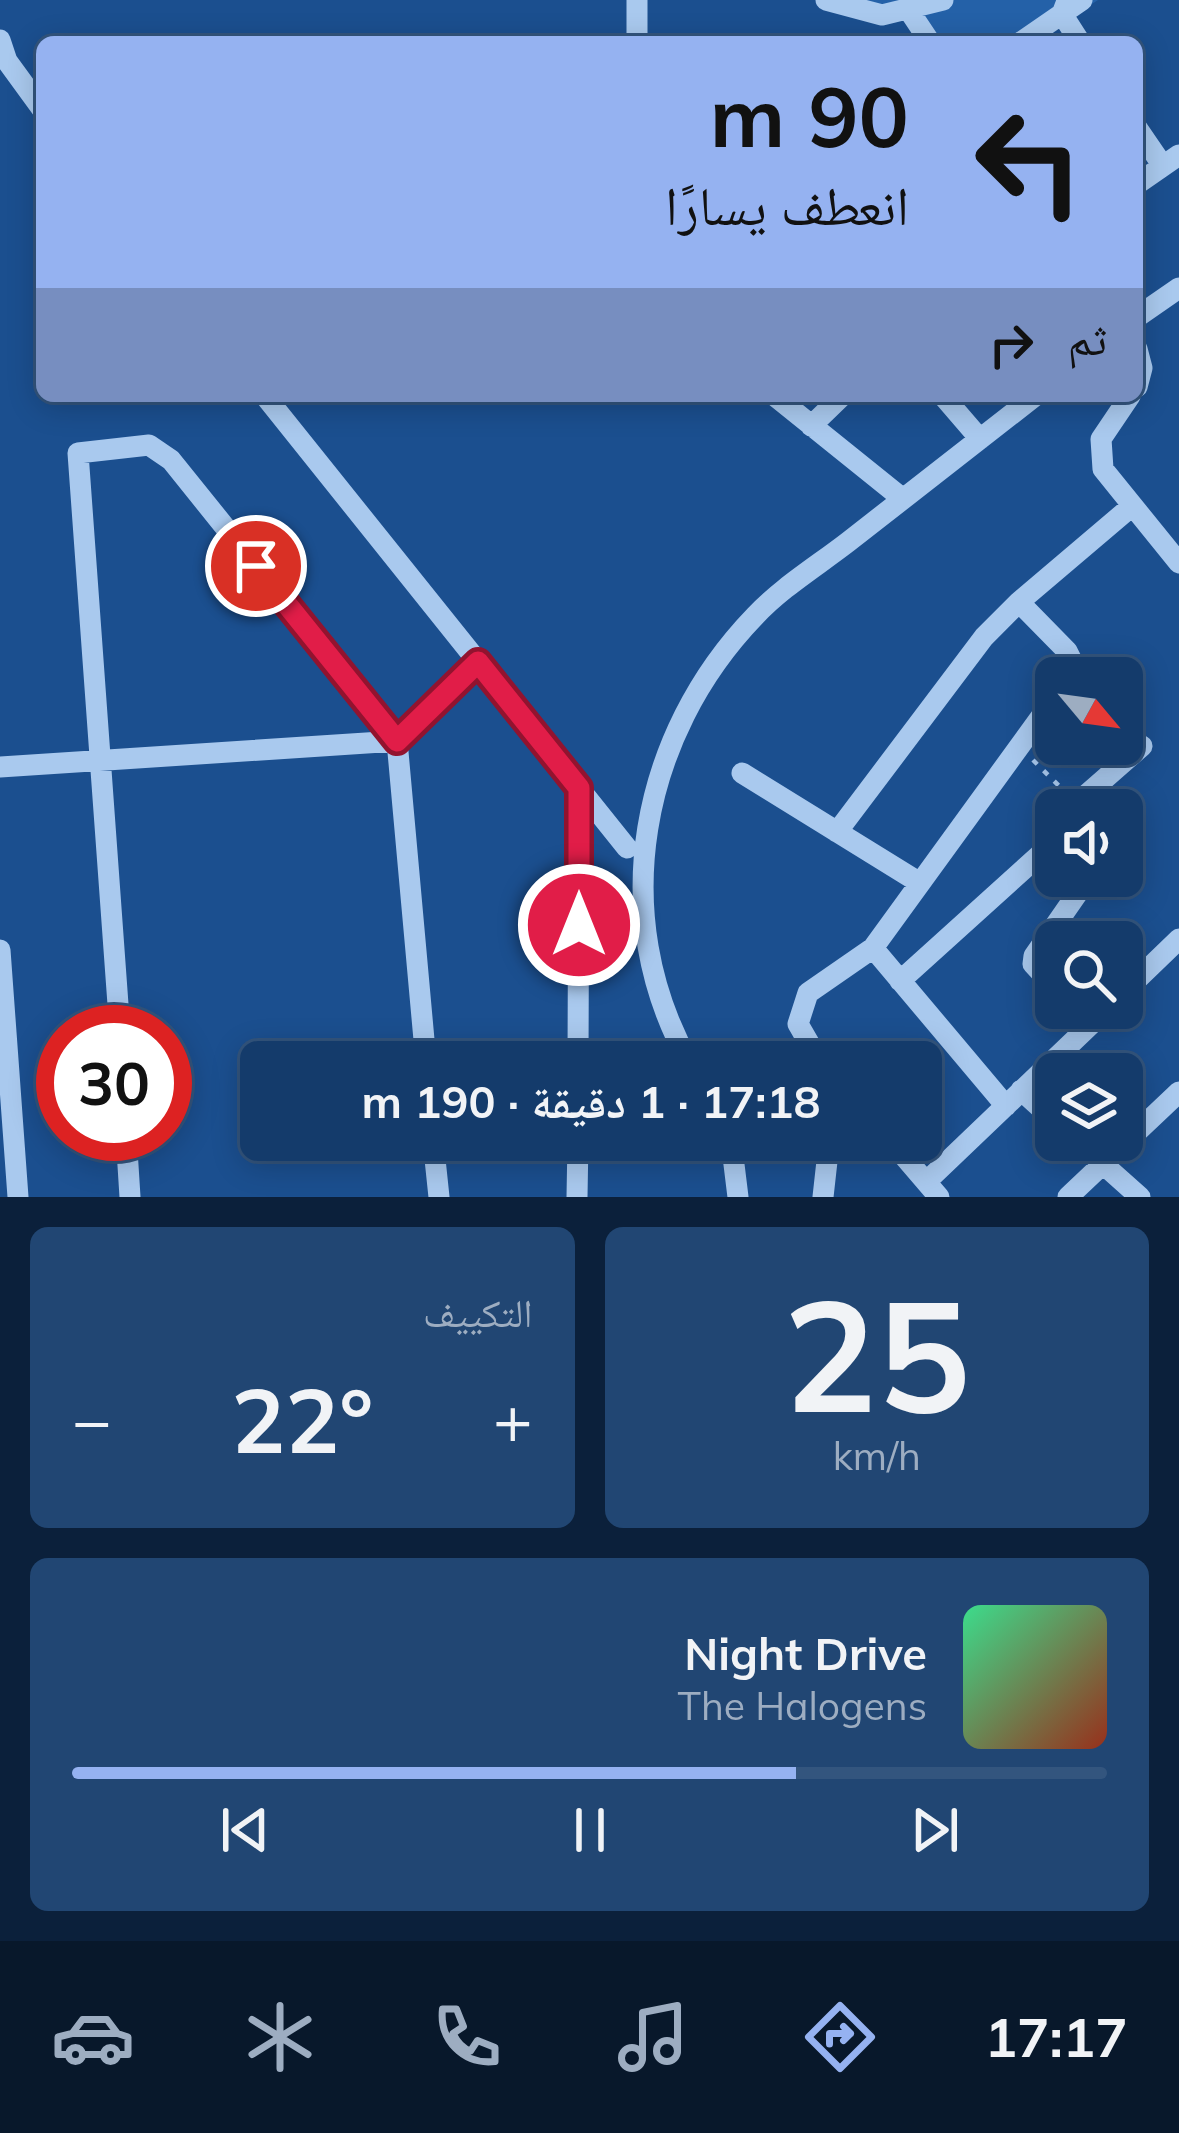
<!DOCTYPE html>
<html lang="ar">
<head>
<meta charset="utf-8">
<style>
  :root { --surface:#143b6b; --page:#214673; --text:#f1f3f6; --muted:#9dadc1; --line:#33557e; --accent:#95b2f1 }
  body { margin:0; font-family:Mulish,"Noto Naskh Arabic",sans-serif; background:var(--page); color:var(--text); direction:rtl; height:100vh; display:flex; flex-direction:column; font-size:45px; white-space:nowrap }
  * { box-sizing:border-box; margin:0 }
  p { font-size:39px; color:var(--muted) }
  .icon { flex:none; width:66px; height:66px; fill:none; stroke:currentColor; stroke-width:2; stroke-linecap:round; stroke-linejoin:round }
  .map { position:relative; height:1197px; overflow:hidden; direction:ltr }
  .side { display:flex; flex-direction:column; gap:30px; padding:30px; background:#0b203b; flex:1 }
  .side>* { flex:none }
  .guide { position:absolute; left:36px; top:36px; width:1107px; height:366px; border-radius:18px; box-shadow:0 6px 30px #0003,0 0 0 3px var(--line); direction:rtl; background:#95b2f1; color:#111; overflow:hidden }
  .needle { width:78px; rotate:119deg }
  .tools { position:absolute; left:1035px; top:657px; display:grid; gap:24px }
  .tools a { display:grid; place-items:center; width:108px; height:108px; border-radius:18px; background:var(--surface); box-shadow:0 6px 30px #0003,0 0 0 3px var(--line); font-size:60px }
  .speed { position:absolute; left:36px; top:1005px; display:flex; gap:24px; font-size:60px; font-weight:700; text-align:center }
  .speed>* { display:grid; place-content:center; width:156px; height:156px; border-radius:50%; background:var(--surface); box-shadow:0 6px 30px #0003,0 0 0 3px var(--line); line-height:1 }
  .speed .limit { border:18px solid #d22; background:#fff; color:#111 }
  .pin { position:absolute; display:grid; place-items:center; width:102px; height:102px; color:#fff; margin:-51px; border:6px solid #fff; border-radius:50%; box-shadow:0 3px 12px #0007 }
  .me { position:absolute; width:132px; margin:-66px; rotate:0deg; stroke-linejoin:round; filter:drop-shadow(0 0 9px #0008) }
  .turn { display:flex; align-items:center; gap:42px; height:252px; padding:0 36px; font-size:54px }
  .turn .icon { width:156px; height:156px; stroke-width:2.5 }
  .turn b { display:block; font-size:84px; line-height:102px }
  .then { display:flex; align-items:center; height:114px; padding:0 36px; background:#0003; gap:24px; font-size:45px }
  .big { font-size:90px; font-weight:700; line-height:1.1 }
  .side .tile { flex:1; display:flex; flex-direction:column; justify-content:center; gap:18px; min-width:0; padding:0 42px; border-radius:18px; background:var(--page) }
  .side .dial { align-items:center; gap:0 }
  .dial b { font-size:156px; line-height:1 }
  .song { display:flex; align-items:center; gap:36px }
  .cover { width:144px; height:144px; border-radius:18px; background:linear-gradient(135deg,hsl(150 70% 55%),hsl(10 70% 35%)) }
  .played { height:12px; border-radius:6px; background:linear-gradient(90deg,var(--accent) 70%,var(--line) 70%) }
  .keys { display:flex; justify-content:space-around; direction:ltr }
  .heat { display:flex; justify-content:space-between; align-items:center; font-size:66px; direction:ltr }
  .side .tiles { flex:1; display:grid; gap:30px; grid-template-columns:1fr 1fr }
  .tile:last-child { grid-column:span 2 }
  .trip { position:absolute; left:240px; top:1041px; width:702px; height:120px; border-radius:18px; background:var(--surface); box-shadow:0 6px 30px #0003,0 0 0 3px var(--line); font-weight:700; line-height:120px; text-align:center; direction:rtl }
  .tabs { display:flex; height:192px; justify-content:space-around; align-items:center; background:#08182b; color:var(--muted) }
  .tabs .icon { width:84px; height:84px }
  .tabs .current { color:var(--accent) }
  .tabs b { font-size:54px; color:var(--text) }
  .map>svg:first-child { display:block }
  .green { fill:#2461a8 }
  .lines { fill:none; stroke-linecap:round; stroke-linejoin:round }
  .path { stroke:#a9c9ee; stroke-width:4.5; stroke-dasharray:6 9; stroke-linecap:butt }
  .minor { stroke:#a9c9ee; stroke-width:21 }
  .route-casing { stroke:#92132f; stroke-width:30 }
  .route { stroke:#e11d48; stroke-width:21 }
</style>
</head>
<body>
<div class="map">
<svg width="1179" height="1197" viewBox="0 0 1179 1197">
  <rect width="100%" height="100%" fill="#1b4f8f"/>
  <path class="green" d="M 839,0 L 1098,0 L 1034,42 L 926,42 L 909,12 Z"/>
  <g class="lines">
    <path class="path" d="M 1033,760 L 1063,790"/>
    <path class="minor" d="M 637,0 L 637,42
      M 826,0 L 882,15 L 943,0
      M 1067,1 L 1062,14 L 1080,42
      M 910,12 L 930,42
      M 0,40 L 7,61 L 0,57
      M 1021,42 L 1082,0
      M 7,61 L 42,109
      M 1137,128 L 1163,166
      M 1137,184 L 1179,155
      M 1137,317 L 1179,288
      M 1137,349 L 1142,368 L 1137,387
      M 265,396 L 627,848
      M 775,396 L 903,499
      M 943,396 L 980,439
      M 1130,396 L 1101,439 L 1103,469 L 1179,563
      M 811,426 L 842,396
      M 1069,678 L 1072,661 L 1067,651 L 1019,602 L 1132,506
      M 0,767 L 397,741 L 478,662
      M 742,773 L 920,883
      M 1069,810 L 1142,746
      M 837,832 L 984,637 L 1019,602
      M 873,948 L 1006,1106
      M 0,950 L 18,1197
      M 900,981 L 1055,841
      M 1056,989 L 1033,964 L 1034,956 L 1077,894 L 1084,876
      M 1122,994 L 1179,939
      M 120,1032 L 78,453 L 149,445 L 171,460 L 397,741 L 426,1062
      M 578,1062 L 579,788
      M 689,1062 C 606,915 640,735 755,616 C 781,588 817,566 848,542 C 910,494 972,445 1035,396
      M 820,1062 L 798,1024 L 808,993 L 873,948 L 1056,696
      M 1021,1090 L 1056,1122
      M 126,1134 L 130,1197
      M 433,1140 L 439,1197
      M 731,1140 L 738,1197
      M 814,1140 L 827,1161 L 823,1197
      M 890,1140 L 939,1197
      M 1076,1140 L 1140,1197
      M 927,1181 L 1108,1008
      M 577,1197 L 578,1140
      M 1068,1197 L 1179,1092"/>
  </g>
  <g class="lines">
    <defs>
      <path id="route" d="M 256,566 L 397,741 L 478,662 L 579,788 L 579,925"/>
    </defs>
    <use href="#route" class="route-casing"/>
    <use href="#route" class="route"/>
  </g>
</svg>
<div class="tools">
<a><svg class="needle" viewBox="-14 -14 28 28"><path d="M0-13l5 13h-10z" fill="#e53935"/><path d="M0 13l5-13h-10z" fill="#9dadc1"/></svg></a>
<a><svg class="icon" aria-label="sound" viewBox="0 0 24 24"><path d="M4 9h4l5-4v14l-5-4H4zM17 9q2 3 0 6"/></svg></a>
<a><svg class="icon" aria-label="search" viewBox="0 0 24 24"><circle cx="10" cy="10" r="6"/><path d="M15 15l6 6"/></svg></a>
<a><svg class="icon" aria-label="layers" viewBox="0 0 24 24"><path d="M12 4l9 5-9 5-9-5zM3 14l9 5 9-5"/></svg></a>
</div>
<div class="speed"><div class="limit">30</div></div>
<div class="pin" style="left:256px;top:566px;background:#d93025"><svg class="icon" aria-label="arrive" viewBox="0 0 24 24"><path d="M6 21V4h12l-3 4 3 4H6"/></svg></div>
<svg class="me" style="left:579px;top:925px" viewBox="-20 -20 40 40"><circle r="17" fill="#e11d48" stroke="#fff" stroke-width="3"/><path d="M0-11L8 9 0 5-8 9z" fill="#fff"/></svg>
<div class="trip">17:18 · 1 دقيقة · 190 m</div>
<div class="guide">
<div class="turn"><svg class="icon" aria-label="left" viewBox="0 0 24 24"><path d="M17 20v-9H6M10 6l-5 5 5 5"/></svg><div><b>90 m</b>انعطف يسارًا</div></div>
<div class="then">ثم<svg class="icon" aria-label="right" viewBox="0 0 24 24"><path d="M7 20v-9h11M14 6l5 5-5 5"/></svg></div>
</div>
</div>
<section class="side">
<div class="tiles">
<div class="tile dial"><b>25</b><p>km/h</p></div>
<div class="tile"><p>التكييف</p>
<div class="heat"><a>−</a><b class="big">22°</b><a>+</a></div>
</div>
<div class="tile">
<div class="song"><i class="cover"></i><div><b>Night Drive</b><p>The Halogens</p></div></div>
<div class="played"></div>
<div class="keys"><svg class="icon" aria-label="previous" viewBox="0 0 24 24"><path d="M18 5L8 12l10 7zM5 5v14"/></svg><svg class="icon" aria-label="pause" viewBox="0 0 24 24"><path d="M8 5v14M16 5v14"/></svg><svg class="icon" aria-label="next" viewBox="0 0 24 24"><path d="M6 5l10 7-10 7zM19 5v14"/></svg></div>
</div>
</div>
</section>
<nav class="tabs">
<b>17:17</b>
<svg class="icon current" aria-label="directions" viewBox="0 0 24 24"><path d="M12 3l9 9-9 9-9-9zM9 14v-3h6M13 9l2 2-2 2"/></svg>
<svg class="icon" aria-label="music" viewBox="0 0 24 24"><path d="M9 18V5l10-2v13"/><circle cx="6" cy="18" r="3"/><circle cx="16" cy="16" r="3"/></svg>
<svg class="icon" aria-label="phone" viewBox="0 0 24 24"><path d="M5 4h4l2 5-3 2q2 4 5 5l2-3 5 2v4C11 20 4 13 5 4z"/></svg>
<svg class="icon" aria-label="climate" viewBox="0 0 24 24"><path d="M12 3v18M4 7l16 10M4 17L20 7"/></svg>
<svg class="icon" aria-label="car" viewBox="0 0 24 24"><path d="M5 17H2v-5l4-1 3-4h7l3 4 3 1v5h-3M9 17h6M6 11h13"/><circle cx="7" cy="17" r="2"/><circle cx="17" cy="17" r="2"/></svg>
</nav>
</body>
</html>
